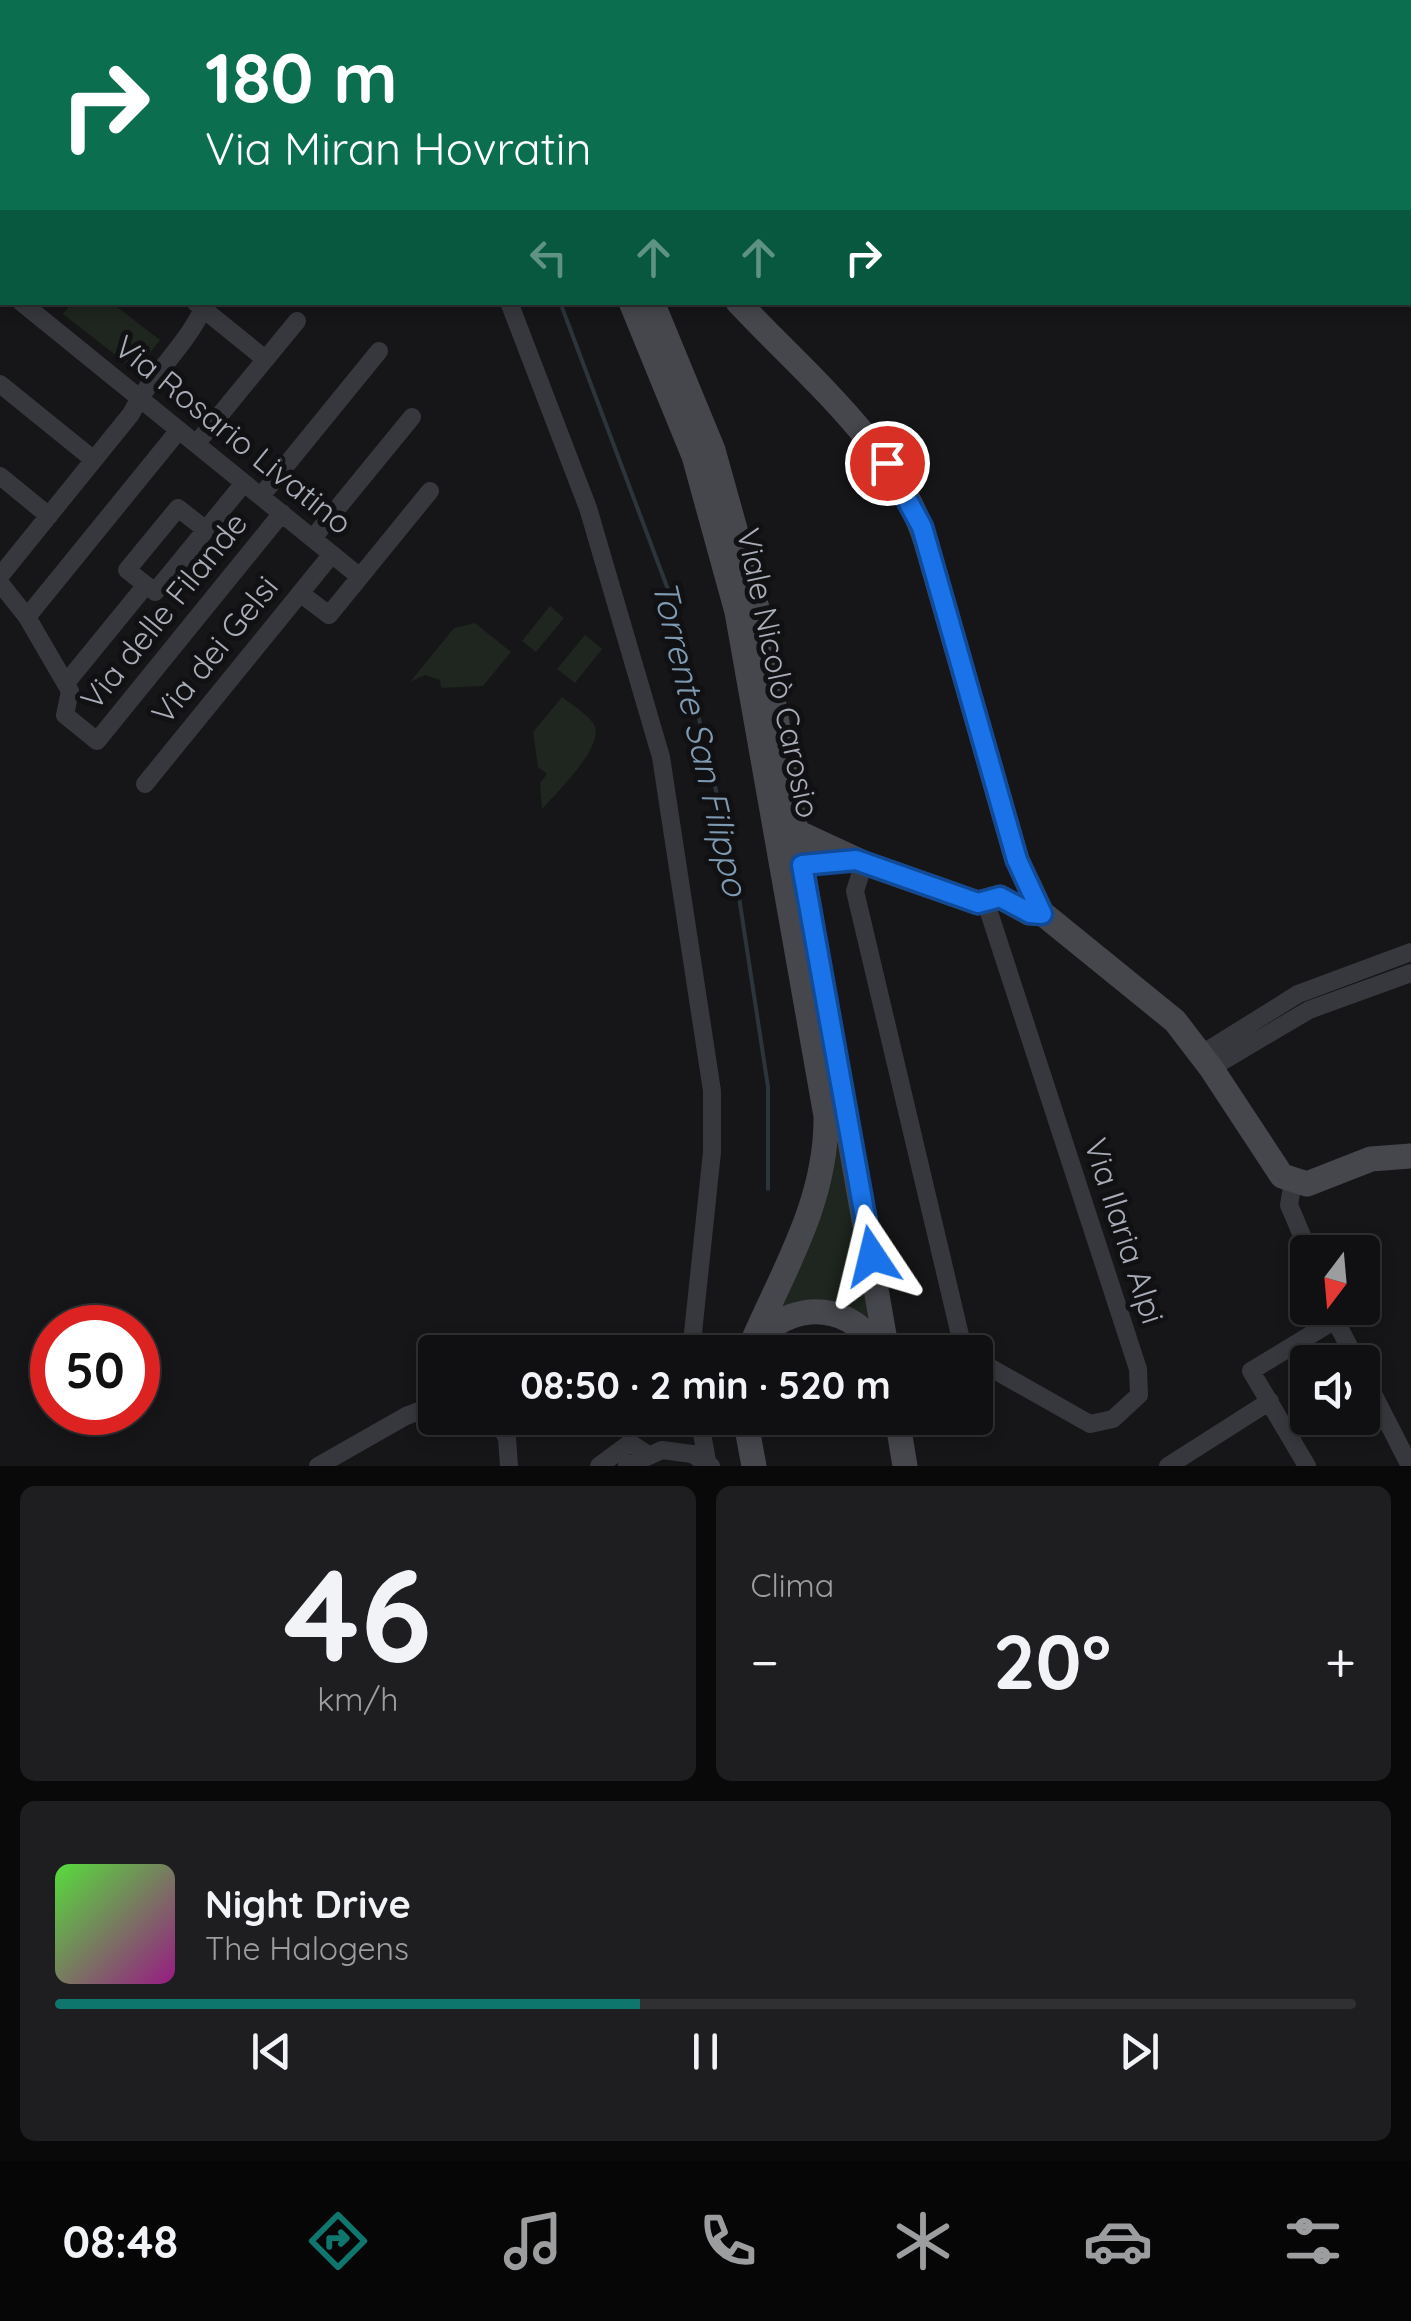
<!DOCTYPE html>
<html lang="it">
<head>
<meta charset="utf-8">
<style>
  :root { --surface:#101012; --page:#1e1e20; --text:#f1f3f6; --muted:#9c9d9f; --line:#303032; --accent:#0f766e }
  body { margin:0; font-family:Quicksand,sans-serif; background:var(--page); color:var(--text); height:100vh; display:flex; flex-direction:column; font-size:38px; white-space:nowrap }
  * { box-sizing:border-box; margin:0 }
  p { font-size:32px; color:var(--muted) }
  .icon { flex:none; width:55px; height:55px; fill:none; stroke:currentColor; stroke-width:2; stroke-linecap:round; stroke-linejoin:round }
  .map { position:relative; height:1466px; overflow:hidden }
  .panel { display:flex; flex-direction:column; gap:20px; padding:20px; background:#09090a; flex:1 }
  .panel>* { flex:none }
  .hud { position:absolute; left:0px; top:0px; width:1412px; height:305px; box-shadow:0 5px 15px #0003,0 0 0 2px var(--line); background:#0b6e4f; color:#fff; overflow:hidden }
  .needle { width:65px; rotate:196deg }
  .buttons { position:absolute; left:1290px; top:1235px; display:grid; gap:20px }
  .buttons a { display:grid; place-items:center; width:90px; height:90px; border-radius:10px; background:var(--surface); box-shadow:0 5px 15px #0003,0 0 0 2px var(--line); font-size:50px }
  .speed { position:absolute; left:30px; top:1305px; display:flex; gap:20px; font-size:50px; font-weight:700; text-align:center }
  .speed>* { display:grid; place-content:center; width:130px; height:130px; border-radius:50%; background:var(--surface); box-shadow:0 5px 15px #0003,0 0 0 2px var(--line); line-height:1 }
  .speed .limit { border:15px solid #d22; background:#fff; color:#111 }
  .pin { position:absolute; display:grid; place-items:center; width:85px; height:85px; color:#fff; margin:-42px; border:5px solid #fff; border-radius:50%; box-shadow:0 2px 10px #0007 }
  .me { position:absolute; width:110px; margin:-55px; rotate:350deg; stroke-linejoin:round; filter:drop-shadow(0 0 8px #0008) }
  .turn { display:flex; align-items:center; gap:35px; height:210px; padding:0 40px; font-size:45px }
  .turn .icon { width:130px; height:130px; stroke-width:2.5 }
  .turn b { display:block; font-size:70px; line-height:85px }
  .lanes { display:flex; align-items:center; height:95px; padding:0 40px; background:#0003; justify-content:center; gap:50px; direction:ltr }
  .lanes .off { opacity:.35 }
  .big { font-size:75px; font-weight:700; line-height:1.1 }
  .panel .tile { flex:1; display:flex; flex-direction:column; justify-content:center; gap:15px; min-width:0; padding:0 35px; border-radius:15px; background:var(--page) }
  .panel .dial { align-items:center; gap:0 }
  .dial b { font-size:130px; line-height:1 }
  .song { display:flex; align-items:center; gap:30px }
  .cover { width:120px; height:120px; border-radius:15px; background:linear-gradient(135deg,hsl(110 70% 55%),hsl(310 70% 35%)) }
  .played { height:10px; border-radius:5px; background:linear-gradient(90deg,var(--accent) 45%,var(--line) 45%) }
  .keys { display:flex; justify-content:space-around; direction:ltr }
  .heat { display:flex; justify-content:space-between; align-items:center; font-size:55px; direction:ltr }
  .panel .tiles { flex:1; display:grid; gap:20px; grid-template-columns:1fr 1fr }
  .tile:last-child { grid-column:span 2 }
  .trip { position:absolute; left:418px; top:1335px; width:575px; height:100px; border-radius:10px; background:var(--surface); box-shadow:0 5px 15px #0003,0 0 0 2px var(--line); font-weight:700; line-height:100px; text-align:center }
  .menu { display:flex; height:160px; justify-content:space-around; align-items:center; background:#060607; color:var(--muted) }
  .menu .icon { width:70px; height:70px }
  .menu .selected { color:var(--accent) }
  .menu b { font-size:45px; color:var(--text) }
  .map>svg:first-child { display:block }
  .green { fill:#1e261f }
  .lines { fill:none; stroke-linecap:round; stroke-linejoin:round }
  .stream { stroke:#2c353c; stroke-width:4 }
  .street { stroke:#37383d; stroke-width:18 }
  .secondary { stroke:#45474d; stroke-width:25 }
  .street-bridge { stroke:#37383d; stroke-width:18 }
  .route-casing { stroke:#114b97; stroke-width:25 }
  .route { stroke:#1a73e8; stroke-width:18 }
  .labels { text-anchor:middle; stroke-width:10; stroke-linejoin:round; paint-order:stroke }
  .street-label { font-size:32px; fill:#a8adb8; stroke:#111113 }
  .water-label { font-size:35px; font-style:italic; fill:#7f9bb3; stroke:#111113 }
</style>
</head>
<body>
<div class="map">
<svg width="1411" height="1466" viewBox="0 0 1411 1466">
  <rect width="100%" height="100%" fill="#161618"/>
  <path class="green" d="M 72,303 L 112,303 L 160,340 L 136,371 L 63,314 Z
    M 550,606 L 564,618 L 536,652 L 522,641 Z
    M 475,623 L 511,652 L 483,686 L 441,688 L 440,680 L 425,675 L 410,682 L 454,628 Z
    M 585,635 L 602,649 L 575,683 L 557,669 Z
    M 562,697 C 572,705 586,713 593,723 C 608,744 556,793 542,809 L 540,783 L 547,774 L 538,767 L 533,732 Z
    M 840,1120 L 869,1322 L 814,1300 L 779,1307 Z"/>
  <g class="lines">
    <path class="stream" d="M 449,0 L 450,2
      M 560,302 L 669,592 L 735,871 L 768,1087 L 768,1189"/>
    <path class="street" d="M 386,0 L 387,2
      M 112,2 L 114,0
      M 139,2 L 141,0
      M 220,2 L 222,0
      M 253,2 L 255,0
      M 328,2 L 330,0
      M 0,93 L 2,93
      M 0,145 L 2,141
      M 0,178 L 2,175
      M 0,272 L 2,269
      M 0,285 L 2,287
      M 21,302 L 360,577
      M 509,302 L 588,508 L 661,757 L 712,1091 L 712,1152 L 691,1352
      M 196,303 L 265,359
      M 0,384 L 94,460
      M 196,444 L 297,321
      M 0,476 L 49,516
      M 261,496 L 379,351
      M 313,538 L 412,417
      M 0,576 L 131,414 C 151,374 189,344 206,302
      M 0,583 L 27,617 L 70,691 L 65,715 L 97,741 L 282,513
      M 146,585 L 127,570 L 178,508 L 206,530
      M 300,593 L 329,615 L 430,491
      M 27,617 L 179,430
      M 66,683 L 146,585 L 155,592 L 244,483
      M 145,784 L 332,554
      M 864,863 L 855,891 L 964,1352
      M 1202,1054 L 1298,994 L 1411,952
      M 1211,1068 L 1309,1010 L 1411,973
      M 1293,1182 L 1289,1205 L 1309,1252
      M 1329,1308 L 1357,1362
      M 975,1359 L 1090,1424 L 1113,1419 L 1139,1395 L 1138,1369 L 986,903
      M 1362,1372 L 1410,1466
      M 496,1418 L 507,1438 L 509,1466
      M 699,1418 L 708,1466
      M 318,1466 L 406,1416 L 435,1405
      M 599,1466 L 630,1443 L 647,1454
      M 627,1466 L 662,1450 L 692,1454
      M 1168,1466 L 1270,1401
      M 1307,1466 L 1251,1371 L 1335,1320"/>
    <path class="secondary" d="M 502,0 L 503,2
      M 523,0 L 524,2
      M 754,0 L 754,2
      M 631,302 L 694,456 L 737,612 L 826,1116 C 827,1203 781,1274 748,1352
      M 652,302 L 713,450 L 757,608 L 887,1352
      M 738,302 C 804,373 897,448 926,542 L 1017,860 L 1042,913 L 1175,1021 L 1211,1068 L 1282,1176 L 1307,1184 L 1371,1159 L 1411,1156
      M 797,832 L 864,863 L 978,903 L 1000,897 L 1029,913 L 1042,913
      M 760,1337 C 797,1299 854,1304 879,1352
      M 745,1418 L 754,1466
      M 897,1418 L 905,1466"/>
    <path class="street-bridge" d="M 692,1454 L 711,1466"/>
  </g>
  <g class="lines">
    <defs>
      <path id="route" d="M 872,1256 L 802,865 L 856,860 L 978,903 L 1000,897 L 1030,913 L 1042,914 L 1017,860 L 922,527 L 887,463"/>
    </defs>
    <use href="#route" class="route-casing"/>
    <use href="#route" class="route"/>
  </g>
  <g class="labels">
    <g class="street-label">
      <text transform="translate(233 435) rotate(39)" y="11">Via Rosario Livatino</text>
      <text transform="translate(164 611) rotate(-51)" y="11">Via delle Filande</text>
      <text transform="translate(215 650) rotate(-51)" y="11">Via dei Gelsi</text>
      <text transform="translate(778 673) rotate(78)" y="11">Viale Nicolò Carosio</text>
      <text transform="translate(1124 1231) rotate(72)" y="11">Via Ilaria Alpi</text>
    </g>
    <g class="water-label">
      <text transform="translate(700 738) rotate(77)" y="12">Torrente San Filippo</text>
    </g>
  </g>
</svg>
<div class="buttons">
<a><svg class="needle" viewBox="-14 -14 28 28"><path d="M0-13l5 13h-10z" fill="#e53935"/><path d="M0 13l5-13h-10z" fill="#9c9d9f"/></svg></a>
<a><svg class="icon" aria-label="sound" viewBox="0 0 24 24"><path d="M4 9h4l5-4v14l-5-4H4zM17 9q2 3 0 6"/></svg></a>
</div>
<div class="speed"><div class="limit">50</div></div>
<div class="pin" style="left:887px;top:463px;background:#d93025"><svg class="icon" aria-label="arrive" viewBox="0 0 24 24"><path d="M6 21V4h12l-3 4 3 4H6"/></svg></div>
<svg class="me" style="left:872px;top:1256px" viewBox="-20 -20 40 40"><path d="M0-17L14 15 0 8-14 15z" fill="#1a73e8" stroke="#fff" stroke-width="4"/></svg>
<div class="trip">08:50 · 2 min · 520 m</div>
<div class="hud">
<div class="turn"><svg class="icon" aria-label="right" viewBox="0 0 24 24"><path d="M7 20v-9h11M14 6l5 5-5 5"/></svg><div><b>180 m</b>Via Miran Hovratin</div></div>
<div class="lanes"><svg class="icon off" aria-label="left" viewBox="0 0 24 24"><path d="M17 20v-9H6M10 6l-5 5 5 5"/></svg><svg class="icon off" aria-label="ahead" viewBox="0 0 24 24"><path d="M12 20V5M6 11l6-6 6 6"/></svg><svg class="icon off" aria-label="ahead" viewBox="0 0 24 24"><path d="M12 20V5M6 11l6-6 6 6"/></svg><svg class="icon" aria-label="right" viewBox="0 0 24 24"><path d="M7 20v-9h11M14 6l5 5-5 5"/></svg></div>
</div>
</div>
<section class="panel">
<div class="tiles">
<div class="tile dial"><b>46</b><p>km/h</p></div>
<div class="tile"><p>Clima</p>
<div class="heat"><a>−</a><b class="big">20°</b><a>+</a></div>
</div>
<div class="tile">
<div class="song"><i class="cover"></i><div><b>Night Drive</b><p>The Halogens</p></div></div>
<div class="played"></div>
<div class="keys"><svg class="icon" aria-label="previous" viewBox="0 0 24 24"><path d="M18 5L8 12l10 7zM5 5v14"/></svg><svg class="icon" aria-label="pause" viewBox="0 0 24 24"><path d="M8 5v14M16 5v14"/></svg><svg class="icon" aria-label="next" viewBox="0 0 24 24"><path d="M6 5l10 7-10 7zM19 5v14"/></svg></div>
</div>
</div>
</section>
<nav class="menu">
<b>08:48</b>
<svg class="icon selected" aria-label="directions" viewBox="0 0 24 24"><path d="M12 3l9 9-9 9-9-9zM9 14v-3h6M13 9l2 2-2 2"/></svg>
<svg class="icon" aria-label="music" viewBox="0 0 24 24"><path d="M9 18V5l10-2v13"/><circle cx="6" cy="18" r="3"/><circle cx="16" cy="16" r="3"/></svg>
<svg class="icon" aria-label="phone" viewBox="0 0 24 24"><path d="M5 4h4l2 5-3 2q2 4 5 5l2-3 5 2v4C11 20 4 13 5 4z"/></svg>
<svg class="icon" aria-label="climate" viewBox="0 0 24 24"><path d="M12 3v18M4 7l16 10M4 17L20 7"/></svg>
<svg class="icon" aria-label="car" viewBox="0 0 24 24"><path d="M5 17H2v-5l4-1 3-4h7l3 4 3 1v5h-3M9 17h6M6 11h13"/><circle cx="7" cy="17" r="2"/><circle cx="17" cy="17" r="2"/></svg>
<svg class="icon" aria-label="filters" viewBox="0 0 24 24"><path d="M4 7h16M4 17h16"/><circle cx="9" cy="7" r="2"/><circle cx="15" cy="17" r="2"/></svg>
</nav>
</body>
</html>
